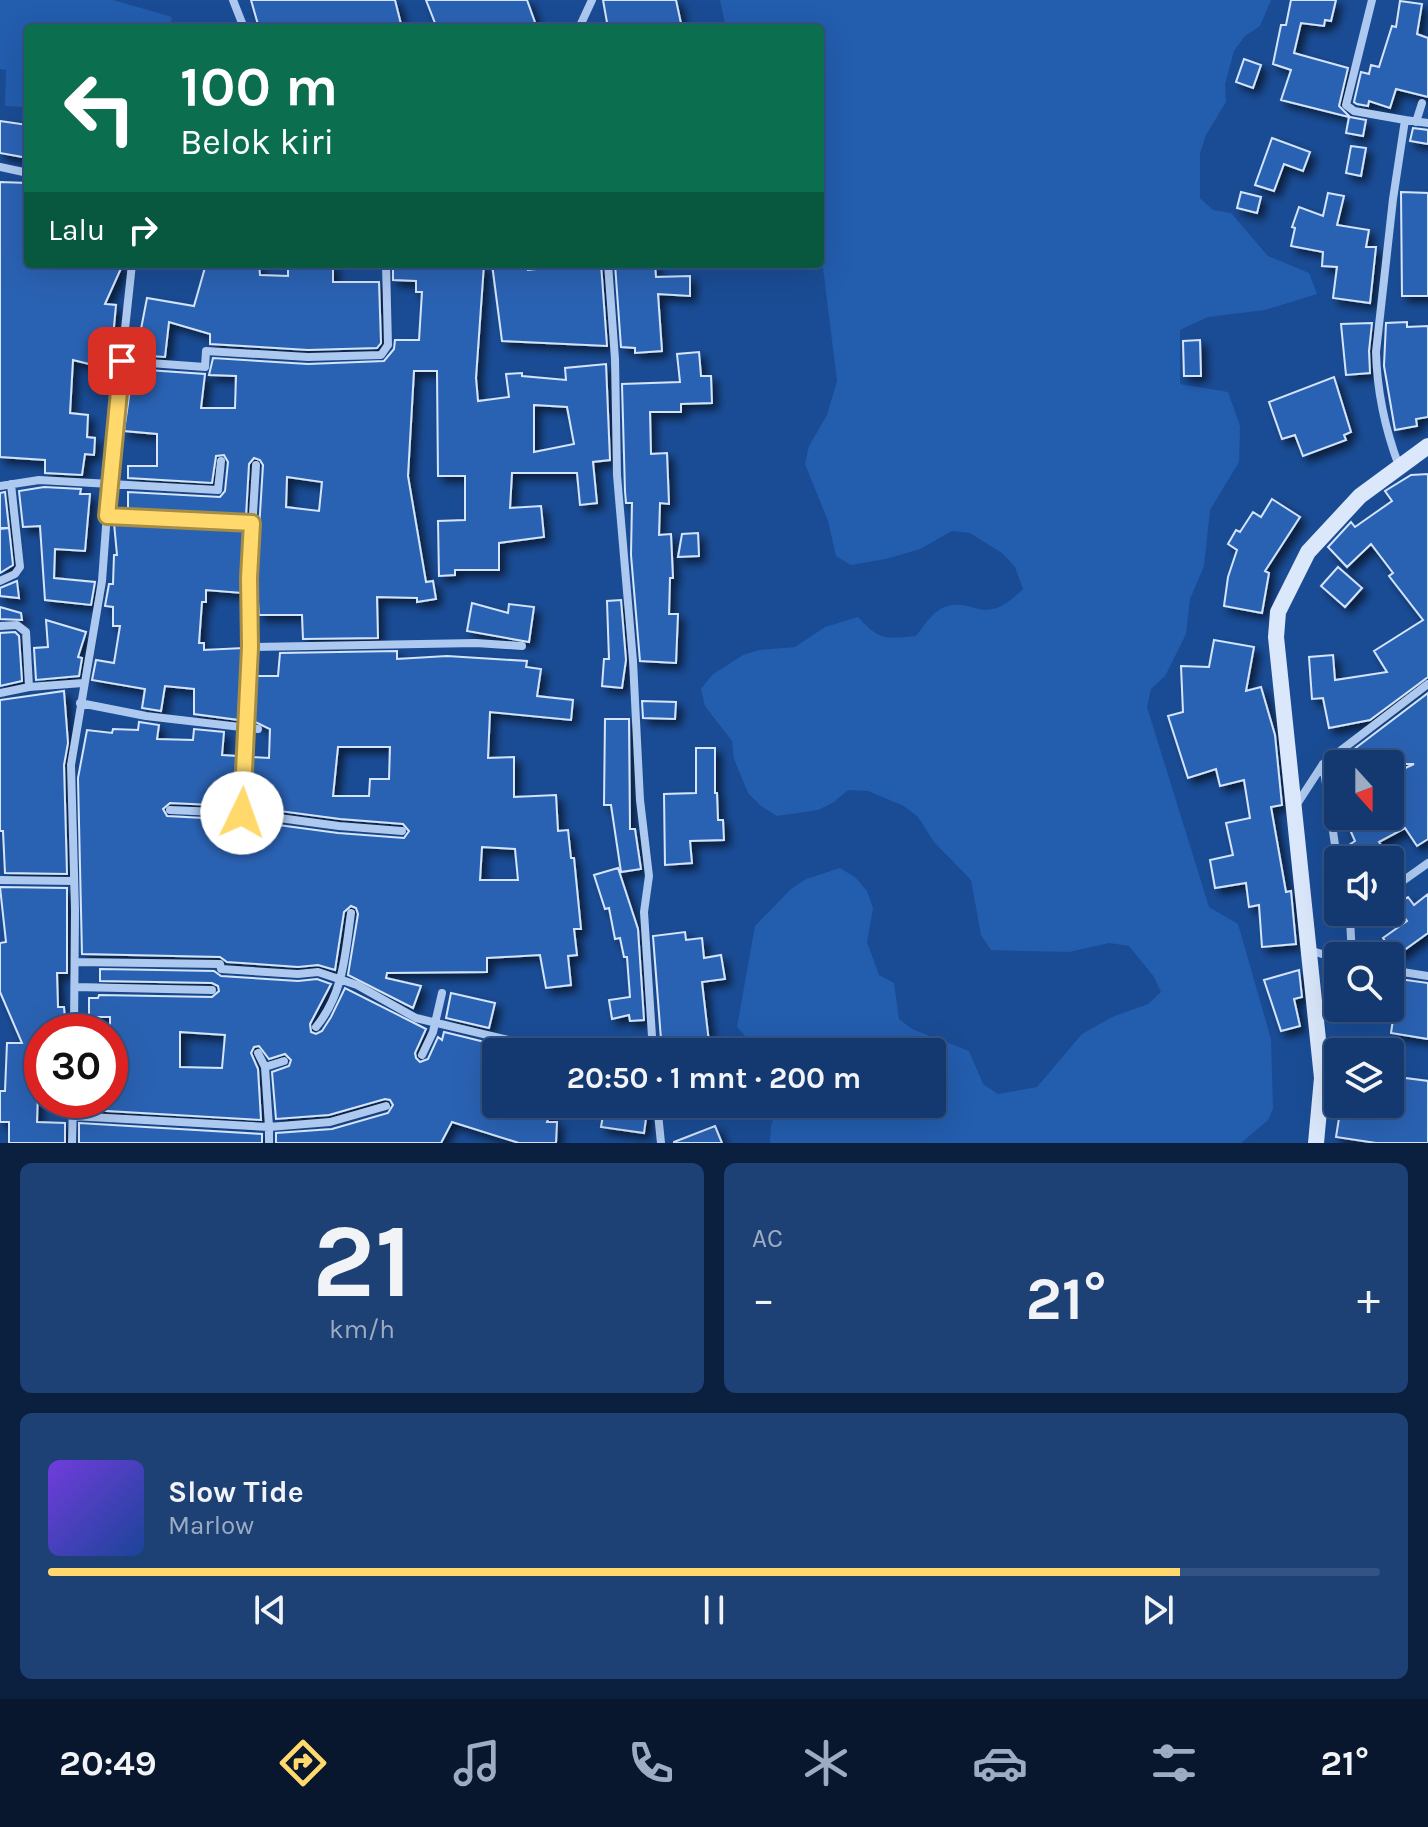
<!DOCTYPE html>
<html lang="id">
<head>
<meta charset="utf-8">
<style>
  :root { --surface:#143970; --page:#1d4075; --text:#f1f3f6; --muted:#9dacc3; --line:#335383; --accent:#ffd96c }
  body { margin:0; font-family:Karla,sans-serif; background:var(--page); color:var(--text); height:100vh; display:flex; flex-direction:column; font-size:30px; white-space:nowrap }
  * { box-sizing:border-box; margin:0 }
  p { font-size:26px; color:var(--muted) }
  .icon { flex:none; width:44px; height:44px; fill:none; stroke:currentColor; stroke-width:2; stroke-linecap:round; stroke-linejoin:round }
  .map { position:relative; height:1143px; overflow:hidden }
  .drawer { display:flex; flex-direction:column; gap:20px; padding:20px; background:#0b1f3e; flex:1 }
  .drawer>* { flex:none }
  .hud { position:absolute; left:24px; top:24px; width:800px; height:244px; border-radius:8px; box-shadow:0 8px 32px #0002,0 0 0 2px var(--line); background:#0b6e4f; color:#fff; overflow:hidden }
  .needle { width:52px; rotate:159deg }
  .tools { position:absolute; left:1324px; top:750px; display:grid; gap:16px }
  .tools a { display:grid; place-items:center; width:80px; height:80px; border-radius:8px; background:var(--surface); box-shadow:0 8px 32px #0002,0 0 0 2px var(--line); font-size:40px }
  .speed { position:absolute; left:24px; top:1014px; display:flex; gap:16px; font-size:40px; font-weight:700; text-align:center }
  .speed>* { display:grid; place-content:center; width:104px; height:104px; border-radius:50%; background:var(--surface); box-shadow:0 8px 32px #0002,0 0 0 2px var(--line); line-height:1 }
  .speed .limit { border:12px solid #d22; background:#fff; color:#111 }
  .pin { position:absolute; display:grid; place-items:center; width:68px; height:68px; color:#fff; margin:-34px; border-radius:16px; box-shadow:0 4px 12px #0006 }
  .me { position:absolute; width:88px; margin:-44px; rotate:3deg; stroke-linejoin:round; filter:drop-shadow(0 0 6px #0008) }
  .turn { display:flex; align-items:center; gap:28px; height:168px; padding:0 24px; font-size:36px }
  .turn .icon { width:104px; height:104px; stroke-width:2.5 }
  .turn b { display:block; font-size:56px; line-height:68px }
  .then { display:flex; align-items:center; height:76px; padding:0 24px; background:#0003; gap:16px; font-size:30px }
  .big { font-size:60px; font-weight:700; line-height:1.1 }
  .drawer .card { flex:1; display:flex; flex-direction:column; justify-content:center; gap:12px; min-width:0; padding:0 28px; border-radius:12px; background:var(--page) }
  .drawer .dial { align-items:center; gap:0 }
  .dial b { font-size:104px; line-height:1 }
  .song { display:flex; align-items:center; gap:24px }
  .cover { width:96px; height:96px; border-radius:12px; background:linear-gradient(135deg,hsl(260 70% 55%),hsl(220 70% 35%)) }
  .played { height:8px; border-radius:4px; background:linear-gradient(90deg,var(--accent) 85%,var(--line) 85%) }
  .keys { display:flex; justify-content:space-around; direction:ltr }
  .heat { display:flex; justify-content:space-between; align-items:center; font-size:44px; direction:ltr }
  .drawer .tiles { flex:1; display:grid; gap:20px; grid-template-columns:1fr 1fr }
  .card:last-child { grid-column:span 2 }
  .trip { position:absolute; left:482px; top:1038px; width:464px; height:80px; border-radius:8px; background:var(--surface); box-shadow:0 8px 32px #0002,0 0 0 2px var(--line); font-weight:700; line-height:80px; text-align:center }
  .tabs { display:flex; height:128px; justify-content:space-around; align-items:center; background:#08172d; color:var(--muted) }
  .tabs .icon { width:56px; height:56px }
  .tabs .current { color:var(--accent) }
  .tabs b { font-size:36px; color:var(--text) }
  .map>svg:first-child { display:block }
  .green { fill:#235dae }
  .building { fill:#2962b3; stroke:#d4e4fb; stroke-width:2; fill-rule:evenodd; filter:url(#shadow) }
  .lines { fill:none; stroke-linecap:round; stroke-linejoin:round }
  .minor { stroke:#adc9f0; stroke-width:8 }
  .secondary { stroke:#dbe8fb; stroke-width:16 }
  .route-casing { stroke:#a68d46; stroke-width:20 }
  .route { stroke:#ffd96c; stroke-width:14 }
</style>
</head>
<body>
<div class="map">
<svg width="1428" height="1143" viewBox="0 0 1428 1143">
  <defs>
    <filter id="shadow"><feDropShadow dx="5.5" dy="5.5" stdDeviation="4" flood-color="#0009"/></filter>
  </defs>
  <rect width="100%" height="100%" fill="#1a4c95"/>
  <path class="green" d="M 0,0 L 113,0 L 172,17 L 170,28 L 28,28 L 28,107 L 5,106 L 6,70 L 0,69 Z
    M 720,0 L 1271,0 L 1260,26 L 1245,36 L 1234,51 L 1225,84 L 1226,102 L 1206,135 L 1200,153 L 1200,198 L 1213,210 L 1231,213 L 1268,256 L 1309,273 L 1317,294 L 1265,310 L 1208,317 L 1180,330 L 1180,384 L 1228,392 L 1240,426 L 1239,462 L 1210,510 L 1204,566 L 1190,599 L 1186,634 L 1165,676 L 1151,689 L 1147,707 L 1209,907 L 1238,924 L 1271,1039 L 1273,1109 L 1268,1120 L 1241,1143 L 770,1143 L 771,1125 L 779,1104 L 932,1104 L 932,1052 L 789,1052 L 786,1048 L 754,1046 L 737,1027 L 755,926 L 791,889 L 806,879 L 840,868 L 856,878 L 867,891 L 873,908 L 867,942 L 879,975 L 894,983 L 899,1019 L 912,1029 L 969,1051 L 983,1084 L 998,1094 L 1037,1087 L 1082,1034 L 1112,1017 L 1148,1004 L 1161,992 L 1154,977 L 1129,946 L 1109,943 L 1069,952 L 991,950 L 981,935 L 971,880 L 934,842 L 918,817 L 904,806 L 868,791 L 848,790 L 834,802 L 818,810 L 777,816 L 761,806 L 748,793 L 734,759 L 732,741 L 705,706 L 701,689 L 712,675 L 743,655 L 759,650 L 795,647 L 825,627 L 858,617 C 880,641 885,639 916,636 C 923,627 932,613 942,608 C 975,594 981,631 1023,589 L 1015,567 L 1002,553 L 970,533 L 952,531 L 920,549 L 886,559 L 851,565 L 836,556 L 828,521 L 805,464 L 809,446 L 827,415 L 837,381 L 820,243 L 820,28 L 726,28 Z"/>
  <path class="building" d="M 251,0 L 395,0 L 402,28 L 259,28 Z
    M 426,0 L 527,0 L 537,28 L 437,28 Z
    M 603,0 L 676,0 L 682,28 L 608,28 Z
    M 1291,0 L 1336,0 L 1331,21 L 1325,20 L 1324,26 L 1301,23 L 1294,53 L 1348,68 L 1339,106 L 1350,117 L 1366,120 L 1363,136 L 1346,133 L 1349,117 L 1281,100 L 1291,70 L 1273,64 L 1281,25 L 1286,25 Z
    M 1400,1 L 1422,4 L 1417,34 L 1428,38 L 1428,97 L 1396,89 L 1390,108 L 1369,101 L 1368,106 L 1357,104 L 1354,102 L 1361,72 L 1369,74 L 1371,65 L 1379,67 L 1392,26 L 1396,27 Z
    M 1244,59 L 1261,65 L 1253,88 L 1236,82 Z
    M 0,121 L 28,125 L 28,158 L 0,153 Z
    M 1413,128 L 1428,130 L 1428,144 L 1410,141 Z
    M 1272,138 L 1310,152 L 1303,171 L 1284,164 L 1274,191 L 1255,185 Z
    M 1351,146 L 1366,148 L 1361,176 L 1346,173 Z
    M 0,182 L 28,183 L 28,264 L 123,264 L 105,304 L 116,305 L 112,348 L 102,346 L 97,366 L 73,360 L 70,413 L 88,415 L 87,437 L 95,438 L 94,455 L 85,454 L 82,475 L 45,473 L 45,460 L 0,457 Z
    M 1241,192 L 1261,197 L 1257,213 L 1237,208 Z
    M 1401,192 L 1428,193 L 1428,296 L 1402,296 Z
    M 1328,193 L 1344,196 L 1337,225 L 1369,230 L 1366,247 L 1376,247 L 1370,303 L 1333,298 L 1337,267 L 1322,266 L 1323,252 L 1291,246 L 1295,228 L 1292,227 L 1299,207 L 1323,216 Z
    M 206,264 L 259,264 L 260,275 L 288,276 L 288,264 L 333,264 L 333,282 L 379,282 L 381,343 L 377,348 L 308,350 L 210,344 L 210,334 L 169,322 L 165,357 L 136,355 L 147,298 L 194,306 Z
    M 393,264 L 484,264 L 476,378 L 478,401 L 509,397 L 506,374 L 522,373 L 522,376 L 566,380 L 565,368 L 606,364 L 610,460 L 593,462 L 597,503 L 580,505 L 577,473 L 512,473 L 510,508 L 541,506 L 544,537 L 499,543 L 499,570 L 455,570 L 455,575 L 439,576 L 438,521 L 465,520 L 465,476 L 438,476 L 437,371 L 414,371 L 408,476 L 426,582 L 433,581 L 436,599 L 417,602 L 417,598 L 377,597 L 378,638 L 303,639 L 302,615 L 259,615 L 256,578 L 263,465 L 260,460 L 254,458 L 249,464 L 246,516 L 128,510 L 128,492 L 220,497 L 225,491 L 228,462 L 224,455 L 216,456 L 212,483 L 128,478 L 128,466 L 157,466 L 157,434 L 124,431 L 133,369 L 205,374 L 201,408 L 235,408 L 236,376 L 209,375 L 213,358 L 308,364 L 384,361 L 394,349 L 395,340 L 419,340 L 422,292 L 416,292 L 416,281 L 393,280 ZM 534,405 L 567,407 L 574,444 L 534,452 ZM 287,477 L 322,482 L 319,511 L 286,507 Z
    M 492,264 L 528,267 L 528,270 L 564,266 L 564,264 L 601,264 L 607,346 L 502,341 Z
    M 615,264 L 655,264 L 656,277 L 690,276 L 690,296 L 658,294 L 662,351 L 635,353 L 635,348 L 621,347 Z
    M 1407,322 L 1407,327 L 1428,326 L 1428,417 L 1416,419 L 1417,426 L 1395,430 L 1384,366 L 1386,323 Z
    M 1372,323 L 1369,351 L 1370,373 L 1346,375 L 1341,324 Z
    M 1200,340 L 1201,376 L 1184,376 L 1183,341 Z
    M 699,352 L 701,376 L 711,376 L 712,403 L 681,404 L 681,412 L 650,412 L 651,454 L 667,453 L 669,504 L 660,503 L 659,535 L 671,534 L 673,578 L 670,578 L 669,614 L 678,614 L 676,663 L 640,661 L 631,555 L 632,503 L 626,503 L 625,491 L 622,384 L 680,382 L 677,354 Z
    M 1334,377 L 1351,432 L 1344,435 L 1346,440 L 1303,456 L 1295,435 L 1282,439 L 1269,402 Z
    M 1428,474 L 1428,677 L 1370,720 L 1329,728 L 1323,698 L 1312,699 L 1309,657 L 1333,655 L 1335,680 L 1387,672 L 1374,651 L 1423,620 L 1389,576 L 1393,573 L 1371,544 L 1347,567 L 1328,547 L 1351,522 L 1355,527 L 1392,501 L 1385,491 L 1411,475 Z
    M 44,487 L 81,489 L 80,494 L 90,494 L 85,551 L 55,549 L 54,578 L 95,582 L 91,605 L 45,600 L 40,526 L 23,527 L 19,491 Z
    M 5,492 L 9,528 L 0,528 L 0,493 Z
    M 1272,499 L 1300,517 L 1265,571 L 1269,573 L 1262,613 L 1224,606 L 1228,577 L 1237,550 L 1228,544 L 1236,530 L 1240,532 L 1253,512 L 1261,517 Z
    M 114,523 L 245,530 L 242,593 L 206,590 L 206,602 L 202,602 L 199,643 L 204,643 L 204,650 L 243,648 L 239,720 L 194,714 L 194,689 L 165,686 L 161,711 L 142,708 L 145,689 L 92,680 L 96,660 L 114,663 L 120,626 L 113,626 L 113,607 L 105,606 L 109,584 L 113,584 L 114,555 L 117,555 Z
    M 9,528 L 13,565 L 0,573 L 0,529 Z
    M 698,533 L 699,556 L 678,557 L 682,534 Z
    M 1338,567 L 1362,588 L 1345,607 L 1321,586 Z
    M 17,581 L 19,598 L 0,596 L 0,588 Z
    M 621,600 L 626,660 L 622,688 L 602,686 L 604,659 L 609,659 L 607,601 Z
    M 472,603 L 508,613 L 509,604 L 534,607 L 529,642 L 467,631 Z
    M 0,607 L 21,613 L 22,620 L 0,619 Z
    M 46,620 L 86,632 L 78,657 L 82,658 L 79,676 L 36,680 L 34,648 L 48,647 Z
    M 15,632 L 19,636 L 22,681 L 0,686 L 0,633 Z
    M 1214,640 L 1254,647 L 1246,691 L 1261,687 L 1275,735 L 1282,805 L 1271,807 L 1286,892 L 1291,891 L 1296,944 L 1262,947 L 1259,905 L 1249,907 L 1246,883 L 1215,888 L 1210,860 L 1233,855 L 1226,823 L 1250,818 L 1244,780 L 1220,786 L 1216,769 L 1188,778 L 1168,716 L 1183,712 L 1181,666 L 1209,667 Z
    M 397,651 L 397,659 L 447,656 L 527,661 L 526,667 L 541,669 L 537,696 L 573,700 L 571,720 L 490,712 L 488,758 L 514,757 L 514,797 L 556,795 L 558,831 L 568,830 L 571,858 L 574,858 L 581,929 L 574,929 L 577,955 L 568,956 L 571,985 L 546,988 L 540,955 L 487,958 L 487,972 L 387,973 L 386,978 L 421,986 L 413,1008 L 348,975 L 358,914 L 356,908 L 351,906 L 344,912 L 335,970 L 318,965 L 298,967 L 227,962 L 220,957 L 82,954 L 78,778 L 87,730 L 112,733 L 113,729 L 138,730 L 139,722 L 159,725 L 157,739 L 193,740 L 194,729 L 224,732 L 222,755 L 238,756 L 235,806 L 170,803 L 163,809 L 167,816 L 241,820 L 338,833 L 404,838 L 409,831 L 403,824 L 340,819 L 249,807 L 252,757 L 269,758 L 270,729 L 253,721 L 256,676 L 278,676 L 280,653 ZM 338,747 L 390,747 L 389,779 L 370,779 L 369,796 L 333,796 ZM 482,847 L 515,849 L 518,880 L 480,880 Z
    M 64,691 L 68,743 L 64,765 L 67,874 L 5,873 L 3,831 L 0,831 L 0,700 Z
    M 1428,693 L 1428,839 L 1417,846 L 1405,828 L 1379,842 L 1390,860 L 1354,860 L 1346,847 L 1355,841 L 1344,816 L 1390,816 L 1390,775 L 1414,764 L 1350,764 L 1345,756 Z
    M 642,701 L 676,702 L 675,719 L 643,718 Z
    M 605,719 L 629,719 L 630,829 L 635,829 L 641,869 L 621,872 L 611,805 L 604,805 Z
    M 696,748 L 715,748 L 715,793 L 717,793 L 718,820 L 723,820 L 724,840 L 690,841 L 692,863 L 665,865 L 664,794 L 696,793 Z
    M 618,868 L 638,929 L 644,1020 L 630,1021 L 629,1015 L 612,1019 L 609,1000 L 630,997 L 627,957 L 624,957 L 620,938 L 615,939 L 609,908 L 605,909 L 594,875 Z
    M 0,887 L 67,888 L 67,973 L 57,973 L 58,1007 L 64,1007 L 66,1030 L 40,1032 L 37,1122 L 65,1123 L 65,1143 L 9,1143 L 9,1122 L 0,1122 L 0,1091 L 5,1091 L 7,1043 L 22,1043 L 0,992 L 0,943 L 6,942 Z
    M 1428,894 L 1428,933 L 1396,956 L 1383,938 L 1407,921 L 1396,905 L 1408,897 L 1414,905 Z
    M 685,932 L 686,940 L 702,938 L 704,958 L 721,955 L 725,979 L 702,982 L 710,1051 L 662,1052 L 653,936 Z
    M 100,969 L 214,971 L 221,976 L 298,981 L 317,979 L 331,984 L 310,1024 L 311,1032 L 316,1034 L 322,1031 L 331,1017 L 345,988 L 426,1029 L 415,1053 L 416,1058 L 420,1062 L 428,1059 L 438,1037 L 442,1040 L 444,1032 L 493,1044 L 496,1045 L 496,1104 L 521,1110 L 524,1104 L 554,1104 L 547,1122 L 557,1122 L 556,1143 L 519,1143 L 452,1122 L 441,1143 L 276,1143 L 276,1133 L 332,1129 L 388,1113 L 393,1105 L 390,1100 L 385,1099 L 329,1115 L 276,1119 L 272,1072 L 289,1066 L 291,1060 L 285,1054 L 269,1059 L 259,1046 L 254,1047 L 251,1053 L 258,1069 L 261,1120 L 90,1110 L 89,1100 L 110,1100 L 110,1017 L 89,1017 L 89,998 L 98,998 L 99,995 L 212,997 L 219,991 L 218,986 L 212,983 L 100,981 ZM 180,1032 L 225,1035 L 222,1068 L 180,1067 Z
    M 1299,970 L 1302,997 L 1294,999 L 1300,1026 L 1281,1031 L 1264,980 Z
    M 1399,979 L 1428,983 L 1428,1039 L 1391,1033 Z
    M 451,993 L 495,1003 L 489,1028 L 446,1018 Z
    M 1390,1076 L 1428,1081 L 1428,1143 L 1376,1143 L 1336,1137 L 1340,1112 L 1369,1117 L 1370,1108 L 1390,1109 Z
    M 605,1104 L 648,1104 L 644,1133 L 601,1127 Z
    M 79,1123 L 262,1134 L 262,1143 L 79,1143 Z
    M 715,1126 L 722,1143 L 674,1143 L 674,1142 Z"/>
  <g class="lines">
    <path class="minor" d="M 233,0 L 244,28
      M 1372,0 L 1346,105 L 1354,111 L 1405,120 L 1393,199 L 1376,352 C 1377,392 1385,429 1399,466
      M 579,28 L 592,0
      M 1405,120 L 1428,123
      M 1416,122 L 1422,103
      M 0,167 L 28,173
      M 608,264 L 615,359 L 617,475 L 633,661 L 640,800 L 649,876 L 644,912 L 653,1052
      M 122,361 L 205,367 L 206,351 L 308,357 L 381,355 L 388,345 L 386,264
      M 256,465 L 249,578 L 250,647 L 242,813 L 339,826 L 402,831
      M 0,486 L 39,480 L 218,490 L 221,461
      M 107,516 L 252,523
      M 0,581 L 15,574 L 20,567 L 11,484
      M 0,626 L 17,625 L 26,632 L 29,687
      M 250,647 L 476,643 L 522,646
      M 0,693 L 29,687 L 83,683
      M 80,703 L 146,716 L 258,729
      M 1323,764 L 1338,865
      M 1295,807 L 1323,764 L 1428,684
      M 170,810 L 242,813
      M 0,880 L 74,881
      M 1390,890 L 1428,863
      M 1309,950 L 1338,959
      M 1352,956 L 1350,919 L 1360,912
      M 75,962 L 220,964 L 221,969 L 298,974 L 318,972 L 357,985 L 416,1018 L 559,1052
      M 1390,970 L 1428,976
      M 75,987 L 212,990
      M 316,1027 C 344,993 345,954 351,913
      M 74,1032 L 75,910 L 71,765 L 102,581 L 111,459 L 132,264
      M 258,1053 L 265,1067
      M 422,1055 L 433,1032 L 442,993
      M 657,1104 L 661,1143
      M 72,1116 L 269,1127 L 265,1067 L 284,1061
      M 72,1143 L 73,1100
      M 269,1143 L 269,1127 L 330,1122 L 386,1106"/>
    <path class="secondary" d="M 1316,1143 L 1322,1078 L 1276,637 L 1278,612 L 1308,552 L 1360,496 L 1428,446"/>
  </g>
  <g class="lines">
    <defs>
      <path id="route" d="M 122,361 L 107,516 L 252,523 L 249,578 L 250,647 L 242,813"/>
    </defs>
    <use href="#route" class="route-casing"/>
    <use href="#route" class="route"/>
  </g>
</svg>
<div class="tools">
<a><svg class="needle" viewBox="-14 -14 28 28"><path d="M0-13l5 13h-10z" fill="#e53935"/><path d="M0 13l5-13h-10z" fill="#9dacc3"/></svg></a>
<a><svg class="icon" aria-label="sound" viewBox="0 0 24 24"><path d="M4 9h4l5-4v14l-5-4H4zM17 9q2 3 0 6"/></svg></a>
<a><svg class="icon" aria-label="search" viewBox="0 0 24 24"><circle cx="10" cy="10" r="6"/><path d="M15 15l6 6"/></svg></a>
<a><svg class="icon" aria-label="layers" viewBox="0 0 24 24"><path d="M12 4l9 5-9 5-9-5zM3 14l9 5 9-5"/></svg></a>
</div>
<div class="speed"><div class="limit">30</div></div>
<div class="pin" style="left:122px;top:361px;background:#d93025"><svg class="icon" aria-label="arrive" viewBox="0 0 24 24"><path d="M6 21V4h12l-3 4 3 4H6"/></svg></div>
<svg class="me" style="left:242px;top:813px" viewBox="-20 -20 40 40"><circle r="19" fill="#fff"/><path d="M0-13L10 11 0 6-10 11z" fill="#ffd96c"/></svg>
<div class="trip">20:50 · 1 mnt · 200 m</div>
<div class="hud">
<div class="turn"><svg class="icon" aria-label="left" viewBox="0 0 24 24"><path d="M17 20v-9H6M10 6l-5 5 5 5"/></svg><div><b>100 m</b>Belok kiri</div></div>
<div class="then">Lalu<svg class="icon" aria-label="right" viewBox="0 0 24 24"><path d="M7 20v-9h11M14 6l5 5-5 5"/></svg></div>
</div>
</div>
<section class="drawer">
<div class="tiles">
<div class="card dial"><b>21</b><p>km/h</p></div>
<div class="card"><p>AC</p>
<div class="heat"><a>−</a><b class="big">21°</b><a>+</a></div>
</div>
<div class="card">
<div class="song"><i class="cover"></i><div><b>Slow Tide</b><p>Marlow</p></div></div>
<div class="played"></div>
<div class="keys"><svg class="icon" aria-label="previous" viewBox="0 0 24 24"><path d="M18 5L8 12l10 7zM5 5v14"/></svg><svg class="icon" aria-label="pause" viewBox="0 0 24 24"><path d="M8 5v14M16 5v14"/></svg><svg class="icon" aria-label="next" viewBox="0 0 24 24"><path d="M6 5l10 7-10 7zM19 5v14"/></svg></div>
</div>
</div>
</section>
<nav class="tabs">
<b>20:49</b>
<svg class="icon current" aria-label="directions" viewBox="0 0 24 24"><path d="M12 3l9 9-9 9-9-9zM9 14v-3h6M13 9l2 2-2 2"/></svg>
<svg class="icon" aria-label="music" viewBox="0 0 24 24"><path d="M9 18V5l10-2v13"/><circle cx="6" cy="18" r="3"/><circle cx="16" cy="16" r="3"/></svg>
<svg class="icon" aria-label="phone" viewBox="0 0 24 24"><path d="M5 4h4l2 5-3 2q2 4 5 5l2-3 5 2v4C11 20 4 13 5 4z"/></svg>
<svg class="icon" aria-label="climate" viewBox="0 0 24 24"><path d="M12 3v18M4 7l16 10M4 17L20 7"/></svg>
<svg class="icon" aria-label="car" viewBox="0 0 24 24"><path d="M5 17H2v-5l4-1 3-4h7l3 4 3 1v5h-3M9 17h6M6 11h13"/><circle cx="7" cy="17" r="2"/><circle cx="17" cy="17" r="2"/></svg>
<svg class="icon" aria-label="filters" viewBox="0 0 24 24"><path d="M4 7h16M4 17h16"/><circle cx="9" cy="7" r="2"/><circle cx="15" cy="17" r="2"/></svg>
<b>21°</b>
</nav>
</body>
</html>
